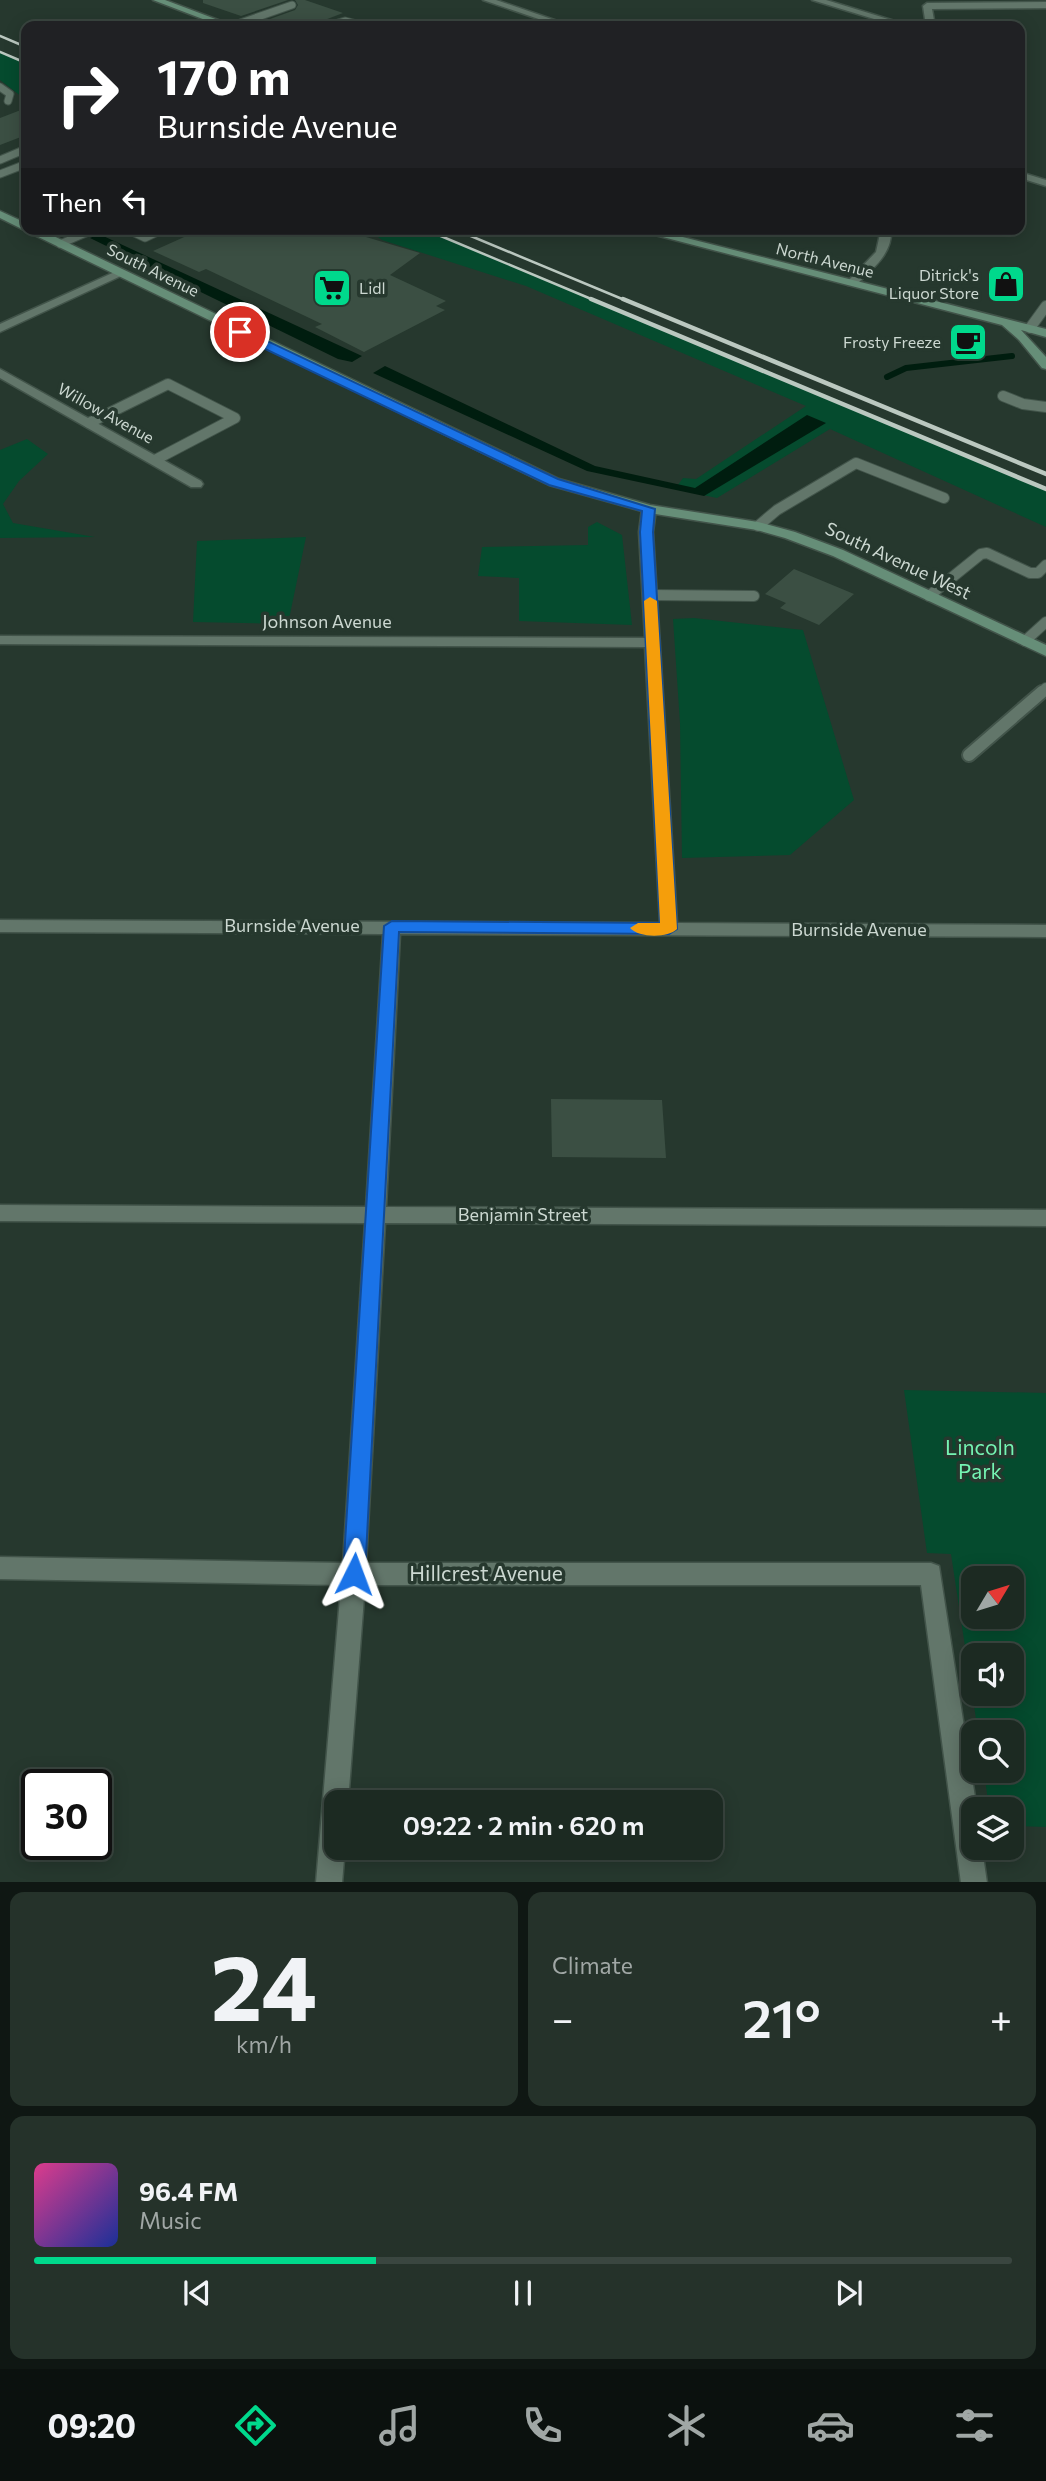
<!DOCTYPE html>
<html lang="en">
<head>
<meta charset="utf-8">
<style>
  :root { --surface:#1c2a22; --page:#25322a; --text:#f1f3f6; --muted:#a0a7a5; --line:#3a4640; --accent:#00d98c }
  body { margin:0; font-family:Commissioner,sans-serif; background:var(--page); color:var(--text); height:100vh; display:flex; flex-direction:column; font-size:26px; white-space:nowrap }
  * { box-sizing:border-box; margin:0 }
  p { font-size:23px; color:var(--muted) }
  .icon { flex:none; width:38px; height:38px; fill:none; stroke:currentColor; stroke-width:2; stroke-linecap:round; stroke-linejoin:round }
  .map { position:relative; height:1882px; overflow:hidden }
  .details { display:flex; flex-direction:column; gap:10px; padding:10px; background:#0f1713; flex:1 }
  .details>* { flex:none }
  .guide { position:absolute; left:21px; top:21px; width:1004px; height:214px; border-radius:14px; box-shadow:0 4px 18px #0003,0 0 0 2px var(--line); background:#202124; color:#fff; overflow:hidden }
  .needle { width:46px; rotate:52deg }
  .tools { position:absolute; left:961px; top:1566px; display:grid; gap:14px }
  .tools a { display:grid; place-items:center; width:63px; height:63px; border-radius:14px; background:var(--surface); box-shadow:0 4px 18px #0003,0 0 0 2px var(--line); font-size:35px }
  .speed { position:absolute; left:21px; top:1769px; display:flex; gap:14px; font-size:35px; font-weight:700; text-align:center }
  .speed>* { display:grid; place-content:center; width:91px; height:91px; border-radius:50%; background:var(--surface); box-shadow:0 4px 18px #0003,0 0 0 2px var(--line); line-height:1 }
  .speed .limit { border:4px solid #111; border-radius:10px; background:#fff; color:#111 }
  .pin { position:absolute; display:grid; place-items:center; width:60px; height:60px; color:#fff; margin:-30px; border:4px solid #fff; border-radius:50%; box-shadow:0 2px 7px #0007 }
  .me { position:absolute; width:77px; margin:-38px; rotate:3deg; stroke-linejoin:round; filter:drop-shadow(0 0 5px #0008) }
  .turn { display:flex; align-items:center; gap:24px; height:147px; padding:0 21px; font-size:32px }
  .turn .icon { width:91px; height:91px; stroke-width:2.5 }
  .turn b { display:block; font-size:49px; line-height:60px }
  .then { display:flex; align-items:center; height:66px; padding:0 21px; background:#0003; gap:14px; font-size:26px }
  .big { font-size:52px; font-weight:600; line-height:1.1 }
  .details .card { flex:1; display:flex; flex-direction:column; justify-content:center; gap:10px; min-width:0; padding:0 24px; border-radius:14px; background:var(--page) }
  .details .dial { align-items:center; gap:0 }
  .dial b { font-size:91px; line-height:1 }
  .song { display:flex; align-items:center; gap:21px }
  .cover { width:84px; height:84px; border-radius:10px; background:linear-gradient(135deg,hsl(330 70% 55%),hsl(230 70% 35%)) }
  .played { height:7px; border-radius:4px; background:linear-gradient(90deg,var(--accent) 35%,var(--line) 35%) }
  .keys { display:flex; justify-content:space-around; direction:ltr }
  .heat { display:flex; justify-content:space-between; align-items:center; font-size:38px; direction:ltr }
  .details .tiles { flex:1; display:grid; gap:10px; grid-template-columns:1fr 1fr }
  .card:last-child { grid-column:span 2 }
  .trip { position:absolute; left:324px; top:1790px; width:399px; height:70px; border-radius:14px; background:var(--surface); box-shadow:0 4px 18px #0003,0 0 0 2px var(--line); font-weight:600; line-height:70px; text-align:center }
  .dock { display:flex; height:112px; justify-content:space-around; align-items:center; background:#0b110e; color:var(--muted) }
  .dock .icon { width:49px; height:49px }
  .dock .on { color:var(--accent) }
  .dock b { font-size:32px; color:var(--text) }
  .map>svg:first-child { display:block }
  .green { fill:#054b2e; fill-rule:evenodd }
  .water { fill:#001d0f }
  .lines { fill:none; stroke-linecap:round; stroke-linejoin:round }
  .stream { stroke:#001d0f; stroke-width:6 }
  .building { fill:#3b4f43 }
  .service-far2-casing { stroke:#42544a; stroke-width:9 }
  .service-far1-casing { stroke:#42544a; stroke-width:12 }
  .service-casing { stroke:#42544a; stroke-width:16 }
  .minor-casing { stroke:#42544a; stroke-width:3 }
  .secondary-casing { stroke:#42544a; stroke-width:3 }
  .service-far2 { stroke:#62766a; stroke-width:7 }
  .service-far1 { stroke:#62766a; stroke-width:10 }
  .service { stroke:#62766a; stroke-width:12 }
  .minor { fill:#62766a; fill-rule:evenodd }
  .secondary { fill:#668e78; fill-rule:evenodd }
  .rail-far1 { stroke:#bbc8c0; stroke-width:2.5 }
  .rail { stroke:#bbc8c0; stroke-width:4.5 }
  .route { fill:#1a73e8; stroke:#114b97; stroke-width:2 }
  .slow { fill:#f59e0b }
  .labels { text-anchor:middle; stroke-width:7; stroke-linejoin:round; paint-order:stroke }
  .far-street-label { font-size:16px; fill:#ccd8d1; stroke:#26382e }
  .far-poi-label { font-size:16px; fill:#ccd8d1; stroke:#26382e; text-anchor:end }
  .street-label { font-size:18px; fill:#ccd8d1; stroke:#26382e }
  .near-park-label { font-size:21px; fill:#75f4b3; stroke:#26382e }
  .near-street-label { font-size:21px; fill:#ccd8d1; stroke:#26382e }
</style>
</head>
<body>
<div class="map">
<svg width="1046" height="1883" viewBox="0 0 1046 1883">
  <rect width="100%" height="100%" fill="#26382e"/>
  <path class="green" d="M 0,52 L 26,63 L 26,100 L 0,80 Z
    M 368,229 L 423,229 L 1046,489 L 1046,527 L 830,429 L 717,498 L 675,489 L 683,478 L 696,479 L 806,406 L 526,286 L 382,240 Z
    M 27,439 L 48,454 L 19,481 L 3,504 L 13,523 L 95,537 L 0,538 L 0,450 Z
    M 597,522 L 622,535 L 632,625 L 519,621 L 519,578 L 478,576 L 482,547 L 588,545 L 588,527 Z
    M 306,537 L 288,624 L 193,622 L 197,541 Z
    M 694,618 L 803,630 L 854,800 L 790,855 L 682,858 L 680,723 L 673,619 Z
    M 904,1390 L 1046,1393 L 1046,1827 L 1012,1826 L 1012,1810 L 989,1809 L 984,1771 L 1012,1771 L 1012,1732 L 978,1732 L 951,1554 L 927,1553 ZM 973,1578 L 1012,1578 L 1012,1617 L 973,1617 ZM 973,1656 L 1012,1656 L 1012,1694 L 973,1694 Z"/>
  <path class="water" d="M 99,234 L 362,356 L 352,362 L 338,359 L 90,238 Z
    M 385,366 L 595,466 L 695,488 L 807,415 L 826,423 L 704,496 L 587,471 L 373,373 Z"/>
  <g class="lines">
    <path class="stream" d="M 887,377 L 906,368 L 1012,356"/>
  </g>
  <path class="building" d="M 203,0 L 288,0 L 241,16 L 203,3 Z
    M 295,0 L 305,0 L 343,13 L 309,26 L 269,26 L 259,23 L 295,10 L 298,5 Z
    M 26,108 L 26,135 L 0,145 L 0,118 Z
    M 202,229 L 339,229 L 420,253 L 390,275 L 446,301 L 436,306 L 445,310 L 364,352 L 315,327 L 322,324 L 206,269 L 199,272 L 153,251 Z
    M 794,569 L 854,594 L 819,625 L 780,608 L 786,603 L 765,594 Z
    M 551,1099 L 662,1100 L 666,1158 L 552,1157 Z"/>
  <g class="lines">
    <defs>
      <path id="service-far2" d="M 232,26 L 292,5
        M 328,26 L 345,21 L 365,26
        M 0,87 L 10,94 L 8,101
        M 0,160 L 26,149
        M 0,174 L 26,164
        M 126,229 L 145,238 L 164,229
        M 60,244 L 95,229"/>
      <path id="service-far1" d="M 1030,328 L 1046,306
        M 1003,396 L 1023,404 L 1046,407
        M 89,423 L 168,384 L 235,418 L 155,460
        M 758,526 L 777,510 L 856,463 L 944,498
        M 650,595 L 754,596
        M 929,596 L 981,554 L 987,553 L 1030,573 L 1038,573 L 1046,565
        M 1025,641 L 1046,622
        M 1040,694 L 1046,688"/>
      <path id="service" d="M 969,755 L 1042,692"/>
      <path id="minor" d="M 483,0 L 496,0 L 572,26 L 559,26 Z
        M 812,0 L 826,0 L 911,26 L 897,26 Z
        M 1046,2 L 1046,8 L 932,9 L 935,26 L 926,26 L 923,6 L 927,3 Z
        M 1020,172 L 1046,180 L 1046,186 L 1020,178 Z
        M 881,229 L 891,229 C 893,254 872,269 856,285 L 848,285 L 848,281 L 876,252 Z
        M 119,270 L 123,271 L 123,275 L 0,332 L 0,324 Z
        M 0,369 L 201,481 L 203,484 L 201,487 L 191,487 L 0,378 Z
        M 649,505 L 656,509 L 653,532 L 677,923 L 1046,925 L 1046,937 L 400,934 L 386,1207 L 1046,1210 L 1046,1226 L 385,1223 L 366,1563 L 931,1563 L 939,1566 L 977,1810 L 973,1810 L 973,1848 L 982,1848 L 987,1883 L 961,1883 L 921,1585 L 365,1585 L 348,1802 L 336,1802 L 336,1848 L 345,1848 L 342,1883 L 316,1883 L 341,1585 L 0,1579 L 0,1557 L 343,1563 L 365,1223 L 0,1221 L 0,1205 L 366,1207 L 383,934 L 0,932 L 0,920 L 660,923 L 645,647 L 0,644 L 0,636 L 645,638 L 639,532 L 642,509 Z"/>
      <path id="secondary" d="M 153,0 L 165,0 L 234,26 L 221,26 Z
        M 0,211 L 26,223 L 26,229 L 39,229 L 559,479 L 650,505 L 758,522 L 795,532 L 843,550 L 1046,645 L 1046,656 L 833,556 L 785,538 L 757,530 L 649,513 L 549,485 L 26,231 L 0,218 Z
        M 632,229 L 651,229 L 1046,329 L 1046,337 L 1021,330 L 1046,357 L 1046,369 L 1042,368 L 1019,340 L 1002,325 Z"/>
    </defs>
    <use href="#service-far2" class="service-far2-casing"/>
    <use href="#service-far1" class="service-far1-casing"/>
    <use href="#service" class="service-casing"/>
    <use href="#minor" class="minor-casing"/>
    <use href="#secondary" class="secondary-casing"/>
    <use href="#service-far2" class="service-far2"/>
    <use href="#service-far1" class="service-far1"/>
    <use href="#service" class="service"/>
    <use href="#minor" class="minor"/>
    <use href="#secondary" class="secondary"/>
    <path class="rail-far1" d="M 0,36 L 26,47
      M 0,52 L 26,63
      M 424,229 L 596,301
      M 454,229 L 627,301"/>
    <path class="rail" d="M 591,299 L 1046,489
      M 623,299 L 1046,474"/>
  </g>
  <path class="route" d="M 236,330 L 244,330 L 558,479 L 655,509 L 653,532 L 677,929 L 669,934 L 399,932 L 365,1574 L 362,1581 L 354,1584 L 347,1581 L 343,1574 L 384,926 L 392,921 L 660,923 L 640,532 L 642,511 L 549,485 L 236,335 Z"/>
  <path class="slow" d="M 650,597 L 657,601 L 677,929 C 668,938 639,938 630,928 L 638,923 L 660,923 L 644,601 Z"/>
  <defs>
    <symbol id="shop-square" viewBox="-11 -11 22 22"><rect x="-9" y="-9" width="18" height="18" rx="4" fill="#00d98c" stroke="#26382e"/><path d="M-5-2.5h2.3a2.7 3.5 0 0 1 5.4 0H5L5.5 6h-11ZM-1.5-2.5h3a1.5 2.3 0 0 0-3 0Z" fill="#111"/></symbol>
    <symbol id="supermarket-square" viewBox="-11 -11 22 22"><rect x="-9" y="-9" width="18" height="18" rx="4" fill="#00d98c" stroke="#26382e"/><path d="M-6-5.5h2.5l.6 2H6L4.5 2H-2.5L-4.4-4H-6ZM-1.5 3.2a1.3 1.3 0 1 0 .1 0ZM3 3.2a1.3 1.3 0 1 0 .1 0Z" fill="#111"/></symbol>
    <symbol id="cafe-square" viewBox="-11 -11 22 22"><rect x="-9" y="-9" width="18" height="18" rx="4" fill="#00d98c" stroke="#26382e"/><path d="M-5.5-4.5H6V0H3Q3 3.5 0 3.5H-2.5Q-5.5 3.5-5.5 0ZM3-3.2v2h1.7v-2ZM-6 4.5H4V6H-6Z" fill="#111"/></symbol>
  </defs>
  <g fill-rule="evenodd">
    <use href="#shop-square" x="984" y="262" width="44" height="44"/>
    <use href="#supermarket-square" x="310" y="266" width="44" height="44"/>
    <use href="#cafe-square" x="946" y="320" width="44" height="44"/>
  </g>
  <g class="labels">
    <g class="far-street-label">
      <text transform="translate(825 260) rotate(14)" y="6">North Avenue</text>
      <text transform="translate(153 270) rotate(26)" y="6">South Avenue</text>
      <text transform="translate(106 413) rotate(29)" y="6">Willow Avenue</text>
    </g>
    <g class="far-poi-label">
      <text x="979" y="281">Ditrick's<tspan x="979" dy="18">Liquor Store</tspan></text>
      <text x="359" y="294" text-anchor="start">Lidl</text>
      <text x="941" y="348">Frosty Freeze</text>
    </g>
    <g class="street-label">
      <text transform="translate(898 561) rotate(25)" y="6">South Avenue West</text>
      <text x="327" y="628">Johnson Avenue</text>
      <text x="292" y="932">Burnside Avenue</text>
      <text x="859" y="936">Burnside Avenue</text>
      <text x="523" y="1221">Benjamin Street</text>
    </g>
    <g class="near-park-label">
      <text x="980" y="1455">Lincoln<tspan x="980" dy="24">Park</tspan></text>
    </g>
    <g class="near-street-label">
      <text x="486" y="1581">Hillcrest Avenue</text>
    </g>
  </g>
</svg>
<div class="tools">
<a><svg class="needle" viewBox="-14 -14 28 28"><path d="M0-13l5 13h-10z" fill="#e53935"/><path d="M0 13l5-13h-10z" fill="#a0a7a5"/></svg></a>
<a><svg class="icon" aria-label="sound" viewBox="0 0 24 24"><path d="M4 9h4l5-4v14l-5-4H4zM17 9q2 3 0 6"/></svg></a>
<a><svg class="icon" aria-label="search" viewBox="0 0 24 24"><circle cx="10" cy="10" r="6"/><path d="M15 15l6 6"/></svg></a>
<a><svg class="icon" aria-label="layers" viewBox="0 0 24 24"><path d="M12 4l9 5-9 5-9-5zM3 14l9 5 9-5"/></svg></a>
</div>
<div class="speed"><div class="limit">30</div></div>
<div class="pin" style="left:240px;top:332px;background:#d93025"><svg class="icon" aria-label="arrive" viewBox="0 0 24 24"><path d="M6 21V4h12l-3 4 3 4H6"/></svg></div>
<svg class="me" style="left:354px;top:1574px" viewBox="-20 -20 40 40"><path d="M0-17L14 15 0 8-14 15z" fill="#1a73e8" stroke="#fff" stroke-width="4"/></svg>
<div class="trip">09:22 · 2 min · 620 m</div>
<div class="guide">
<div class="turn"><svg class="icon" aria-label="right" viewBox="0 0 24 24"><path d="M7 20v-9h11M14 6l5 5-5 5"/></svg><div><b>170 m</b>Burnside Avenue</div></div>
<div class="then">Then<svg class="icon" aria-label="left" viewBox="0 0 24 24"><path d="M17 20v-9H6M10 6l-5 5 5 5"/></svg></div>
</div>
</div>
<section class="details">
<div class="tiles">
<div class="card dial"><b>24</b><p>km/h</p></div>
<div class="card"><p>Climate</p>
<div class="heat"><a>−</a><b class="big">21°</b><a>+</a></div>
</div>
<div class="card">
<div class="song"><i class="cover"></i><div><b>96.4 FM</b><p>Music</p></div></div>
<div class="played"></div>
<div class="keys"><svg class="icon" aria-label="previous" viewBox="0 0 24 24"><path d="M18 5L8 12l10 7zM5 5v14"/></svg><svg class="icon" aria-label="pause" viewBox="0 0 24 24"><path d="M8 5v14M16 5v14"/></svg><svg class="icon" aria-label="next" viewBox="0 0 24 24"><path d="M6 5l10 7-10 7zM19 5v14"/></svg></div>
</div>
</div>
</section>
<nav class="dock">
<b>09:20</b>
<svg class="icon on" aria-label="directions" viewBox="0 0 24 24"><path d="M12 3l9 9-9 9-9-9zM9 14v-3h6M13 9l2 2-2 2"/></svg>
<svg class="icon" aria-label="music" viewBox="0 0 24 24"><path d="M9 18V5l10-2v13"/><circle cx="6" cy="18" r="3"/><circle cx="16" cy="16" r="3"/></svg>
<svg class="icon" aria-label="phone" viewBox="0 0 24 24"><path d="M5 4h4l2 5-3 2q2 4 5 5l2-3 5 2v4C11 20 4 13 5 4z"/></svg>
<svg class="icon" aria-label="climate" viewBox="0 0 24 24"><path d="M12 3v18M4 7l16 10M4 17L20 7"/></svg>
<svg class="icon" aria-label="car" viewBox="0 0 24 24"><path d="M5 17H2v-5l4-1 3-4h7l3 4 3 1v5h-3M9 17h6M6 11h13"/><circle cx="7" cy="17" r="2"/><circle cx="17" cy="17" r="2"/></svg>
<svg class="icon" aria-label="filters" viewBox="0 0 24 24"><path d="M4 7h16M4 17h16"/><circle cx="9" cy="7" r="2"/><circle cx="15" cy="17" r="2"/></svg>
</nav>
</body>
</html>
